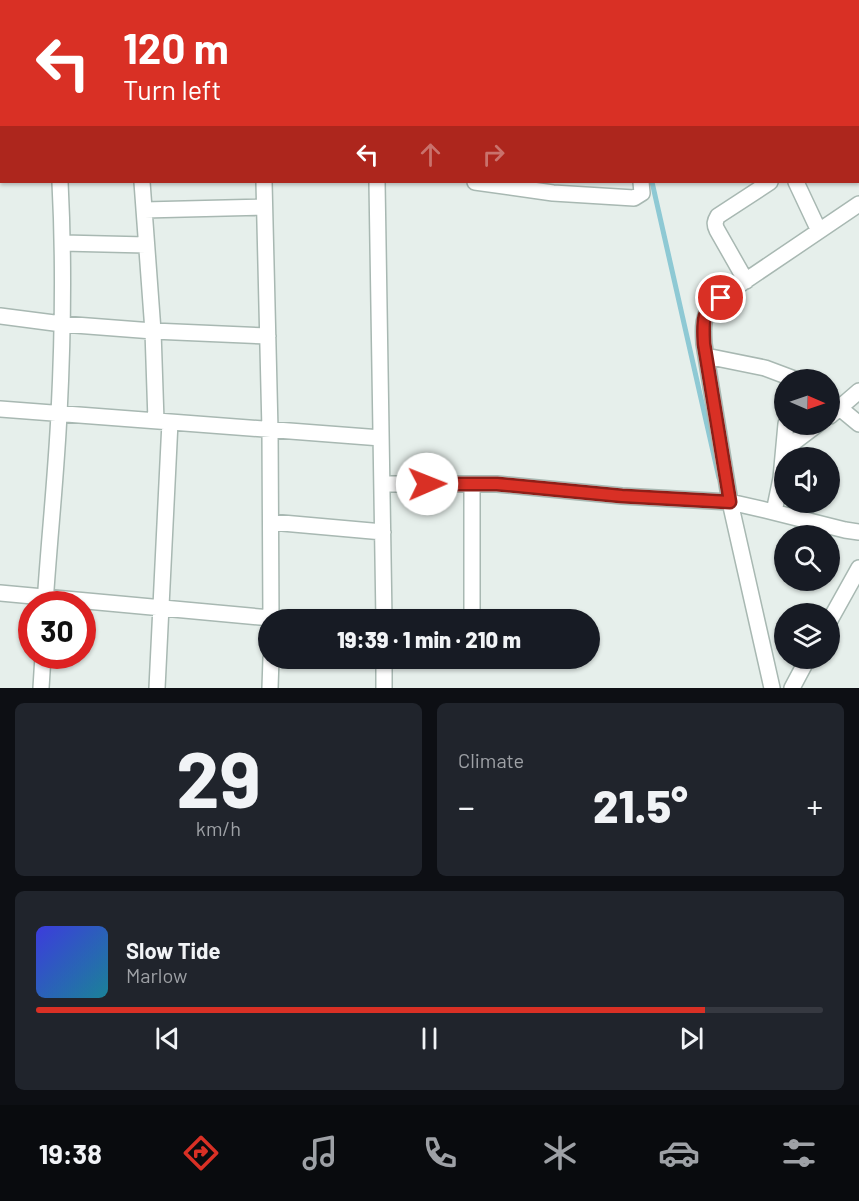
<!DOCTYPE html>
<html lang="en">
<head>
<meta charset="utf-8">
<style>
  :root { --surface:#171b24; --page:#20242c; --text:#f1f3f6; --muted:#9ea1a6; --line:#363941; --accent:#d93025 }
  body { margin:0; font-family:Barlow,sans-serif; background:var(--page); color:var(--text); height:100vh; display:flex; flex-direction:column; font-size:22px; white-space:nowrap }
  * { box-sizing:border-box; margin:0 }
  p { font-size:20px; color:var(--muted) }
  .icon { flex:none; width:33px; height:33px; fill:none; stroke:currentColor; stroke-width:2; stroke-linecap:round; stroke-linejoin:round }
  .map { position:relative; height:688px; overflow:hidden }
  .drawer { display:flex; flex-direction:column; gap:15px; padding:15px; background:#0d0f14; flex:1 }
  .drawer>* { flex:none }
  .top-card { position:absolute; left:0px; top:0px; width:860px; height:183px; box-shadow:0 2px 4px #0004; background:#d93025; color:#fff; overflow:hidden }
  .needle { width:39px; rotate:92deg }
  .controls { position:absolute; left:774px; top:369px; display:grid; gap:12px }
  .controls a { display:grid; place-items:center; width:66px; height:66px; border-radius:50%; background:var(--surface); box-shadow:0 2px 4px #0004; font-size:30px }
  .speed { position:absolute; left:18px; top:591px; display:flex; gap:12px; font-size:30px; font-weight:700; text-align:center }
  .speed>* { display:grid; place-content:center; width:78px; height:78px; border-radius:50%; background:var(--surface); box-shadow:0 2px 4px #0004; line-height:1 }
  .speed .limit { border:9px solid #d22; background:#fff; color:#111 }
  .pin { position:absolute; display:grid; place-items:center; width:51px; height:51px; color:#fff; margin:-26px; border:3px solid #fff; border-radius:50%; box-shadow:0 2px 6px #0007 }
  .me { position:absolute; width:66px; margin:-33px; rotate:89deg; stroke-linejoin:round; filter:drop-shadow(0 0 4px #0008) }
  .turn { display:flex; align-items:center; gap:21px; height:126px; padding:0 24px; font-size:27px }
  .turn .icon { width:78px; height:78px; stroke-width:2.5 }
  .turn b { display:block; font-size:42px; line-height:51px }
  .lanes { display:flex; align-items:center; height:57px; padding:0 24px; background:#0003; justify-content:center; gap:30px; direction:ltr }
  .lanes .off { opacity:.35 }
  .big { font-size:45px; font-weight:800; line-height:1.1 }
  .drawer .widget { flex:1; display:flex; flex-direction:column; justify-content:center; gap:9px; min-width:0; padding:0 21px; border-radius:9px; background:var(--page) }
  .drawer .dial { align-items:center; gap:0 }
  .dial b { font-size:78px; line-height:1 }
  .song { display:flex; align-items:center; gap:18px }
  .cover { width:72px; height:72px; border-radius:9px; background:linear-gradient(135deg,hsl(240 70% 55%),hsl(190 70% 35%)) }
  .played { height:6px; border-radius:3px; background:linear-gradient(90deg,var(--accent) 85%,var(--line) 85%) }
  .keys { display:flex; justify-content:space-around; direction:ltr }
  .heat { display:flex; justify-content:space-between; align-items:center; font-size:33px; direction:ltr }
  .drawer .tiles { flex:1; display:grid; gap:15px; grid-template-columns:1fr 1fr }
  .widget:last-child { grid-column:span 2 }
  .trip { position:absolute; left:258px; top:609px; width:342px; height:60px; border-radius:30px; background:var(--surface); box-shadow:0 2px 4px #0004; font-weight:800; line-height:60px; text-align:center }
  .dock { display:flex; height:96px; justify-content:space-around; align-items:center; background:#090b0e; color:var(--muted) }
  .dock .icon { width:42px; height:42px }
  .dock .selected { color:var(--accent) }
  .dock b { font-size:27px; color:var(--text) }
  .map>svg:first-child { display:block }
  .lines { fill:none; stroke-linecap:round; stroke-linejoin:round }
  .stream { stroke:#8ec9d4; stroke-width:5 }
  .street-casing { stroke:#a8b8b2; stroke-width:18 }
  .street { stroke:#fff; stroke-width:15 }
  .route-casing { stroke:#8d1f18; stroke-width:15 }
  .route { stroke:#d93025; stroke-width:10 }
</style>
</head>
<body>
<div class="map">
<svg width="859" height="688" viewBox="0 0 859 688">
  <rect width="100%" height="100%" fill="#e6efeb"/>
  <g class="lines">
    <path class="stream" d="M 611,0 L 612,2
      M 652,182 L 719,478"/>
    <defs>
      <path id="street" d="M 332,0 L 339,2
        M 599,0 L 599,2
        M 637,0 L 638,2
        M 761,0 L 763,2
        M 138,2 L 138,0
        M 856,2 L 858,0
        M 0,73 L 2,73
        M 858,81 L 859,82
        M 142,182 L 153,331 L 156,421
        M 264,182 L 270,430 L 271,620
        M 377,182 L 384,620
        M 475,182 L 553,193 L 634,198 L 642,193 L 641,182
        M 796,182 L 819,231
        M 144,210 L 264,207
        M 63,243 L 146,245
        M 746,281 L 717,230 C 714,224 715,221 718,216 L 770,182
        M 0,316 L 62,324 L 153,331 L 268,336
        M 706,356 L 765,368 L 797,380
        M 830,400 L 859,424
        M 0,409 L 381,438
        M 830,416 L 859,391
        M 785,449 L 818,424
        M 382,484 L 497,484 L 622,496 L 730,502 L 765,510 L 845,530 L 859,532
        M 774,512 L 781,478 L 786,424
        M 271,522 L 383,532
        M 0,593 L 271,618 L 316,620
        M 45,604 C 49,541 56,477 59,414 C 63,336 64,259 60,182
        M 468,620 L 470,617 L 472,611 L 472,484
        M 830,620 L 859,568
        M 384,658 L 384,688
        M 41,688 L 43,656
        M 157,688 L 170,422
        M 270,688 L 271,658
        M 772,688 L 730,502 L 704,344 C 703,329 702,314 714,302 L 859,204
        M 792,688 L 808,658"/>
    </defs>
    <use href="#street" class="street-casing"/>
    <use href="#street" class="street"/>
  </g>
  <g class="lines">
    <defs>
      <path id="route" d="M 427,484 L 497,484 L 622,496 L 730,502 L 704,344 C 703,324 701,309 721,298"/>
    </defs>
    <use href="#route" class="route-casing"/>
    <use href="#route" class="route"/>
  </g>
</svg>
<div class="controls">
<a><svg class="needle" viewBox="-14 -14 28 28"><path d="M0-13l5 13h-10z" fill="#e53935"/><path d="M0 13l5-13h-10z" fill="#9ea1a6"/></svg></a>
<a><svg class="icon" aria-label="sound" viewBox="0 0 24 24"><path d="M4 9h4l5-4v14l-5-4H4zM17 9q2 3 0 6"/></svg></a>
<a><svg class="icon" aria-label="search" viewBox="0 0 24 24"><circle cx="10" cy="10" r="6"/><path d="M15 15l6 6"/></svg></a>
<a><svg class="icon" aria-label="layers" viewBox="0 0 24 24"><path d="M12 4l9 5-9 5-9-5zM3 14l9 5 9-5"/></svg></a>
</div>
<div class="speed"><div class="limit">30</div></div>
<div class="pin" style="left:721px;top:298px;background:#d93025"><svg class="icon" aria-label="arrive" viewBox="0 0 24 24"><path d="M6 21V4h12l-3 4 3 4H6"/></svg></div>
<svg class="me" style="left:427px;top:484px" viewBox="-20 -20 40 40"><circle r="19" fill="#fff"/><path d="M0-13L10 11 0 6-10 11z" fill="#d93025"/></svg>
<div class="trip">19:39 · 1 min · 210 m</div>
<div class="top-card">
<div class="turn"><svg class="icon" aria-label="left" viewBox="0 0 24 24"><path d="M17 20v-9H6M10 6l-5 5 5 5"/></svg><div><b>120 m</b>Turn left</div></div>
<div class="lanes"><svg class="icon" aria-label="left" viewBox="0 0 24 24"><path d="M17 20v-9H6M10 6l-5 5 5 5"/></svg><svg class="icon off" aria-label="ahead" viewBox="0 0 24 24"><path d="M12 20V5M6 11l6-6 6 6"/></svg><svg class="icon off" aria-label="right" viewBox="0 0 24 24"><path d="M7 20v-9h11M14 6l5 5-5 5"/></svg></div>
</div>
</div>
<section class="drawer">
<div class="tiles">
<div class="widget dial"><b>29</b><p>km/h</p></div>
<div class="widget"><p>Climate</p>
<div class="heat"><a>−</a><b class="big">21.5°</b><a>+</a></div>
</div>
<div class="widget">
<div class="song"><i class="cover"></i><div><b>Slow Tide</b><p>Marlow</p></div></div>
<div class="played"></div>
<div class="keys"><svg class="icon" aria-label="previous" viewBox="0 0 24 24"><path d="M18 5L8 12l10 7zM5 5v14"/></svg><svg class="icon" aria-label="pause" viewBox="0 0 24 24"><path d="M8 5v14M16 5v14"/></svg><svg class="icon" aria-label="next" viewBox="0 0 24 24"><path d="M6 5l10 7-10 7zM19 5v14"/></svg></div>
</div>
</div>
</section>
<nav class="dock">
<b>19:38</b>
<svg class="icon selected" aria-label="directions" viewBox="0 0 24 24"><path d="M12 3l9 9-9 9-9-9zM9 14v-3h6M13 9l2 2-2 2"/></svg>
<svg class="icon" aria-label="music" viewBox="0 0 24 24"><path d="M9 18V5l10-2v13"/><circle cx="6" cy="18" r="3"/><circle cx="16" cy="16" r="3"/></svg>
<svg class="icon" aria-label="phone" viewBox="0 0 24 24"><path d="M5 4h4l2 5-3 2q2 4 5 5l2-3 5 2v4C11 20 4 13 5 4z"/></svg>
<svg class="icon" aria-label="climate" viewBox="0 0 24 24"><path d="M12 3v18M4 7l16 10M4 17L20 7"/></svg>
<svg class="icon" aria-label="car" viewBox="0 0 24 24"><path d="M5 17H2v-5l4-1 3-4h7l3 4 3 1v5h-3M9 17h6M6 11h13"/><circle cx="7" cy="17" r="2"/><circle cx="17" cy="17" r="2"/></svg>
<svg class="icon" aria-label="filters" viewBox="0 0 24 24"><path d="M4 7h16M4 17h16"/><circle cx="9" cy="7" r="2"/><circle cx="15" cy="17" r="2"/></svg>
</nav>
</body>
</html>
